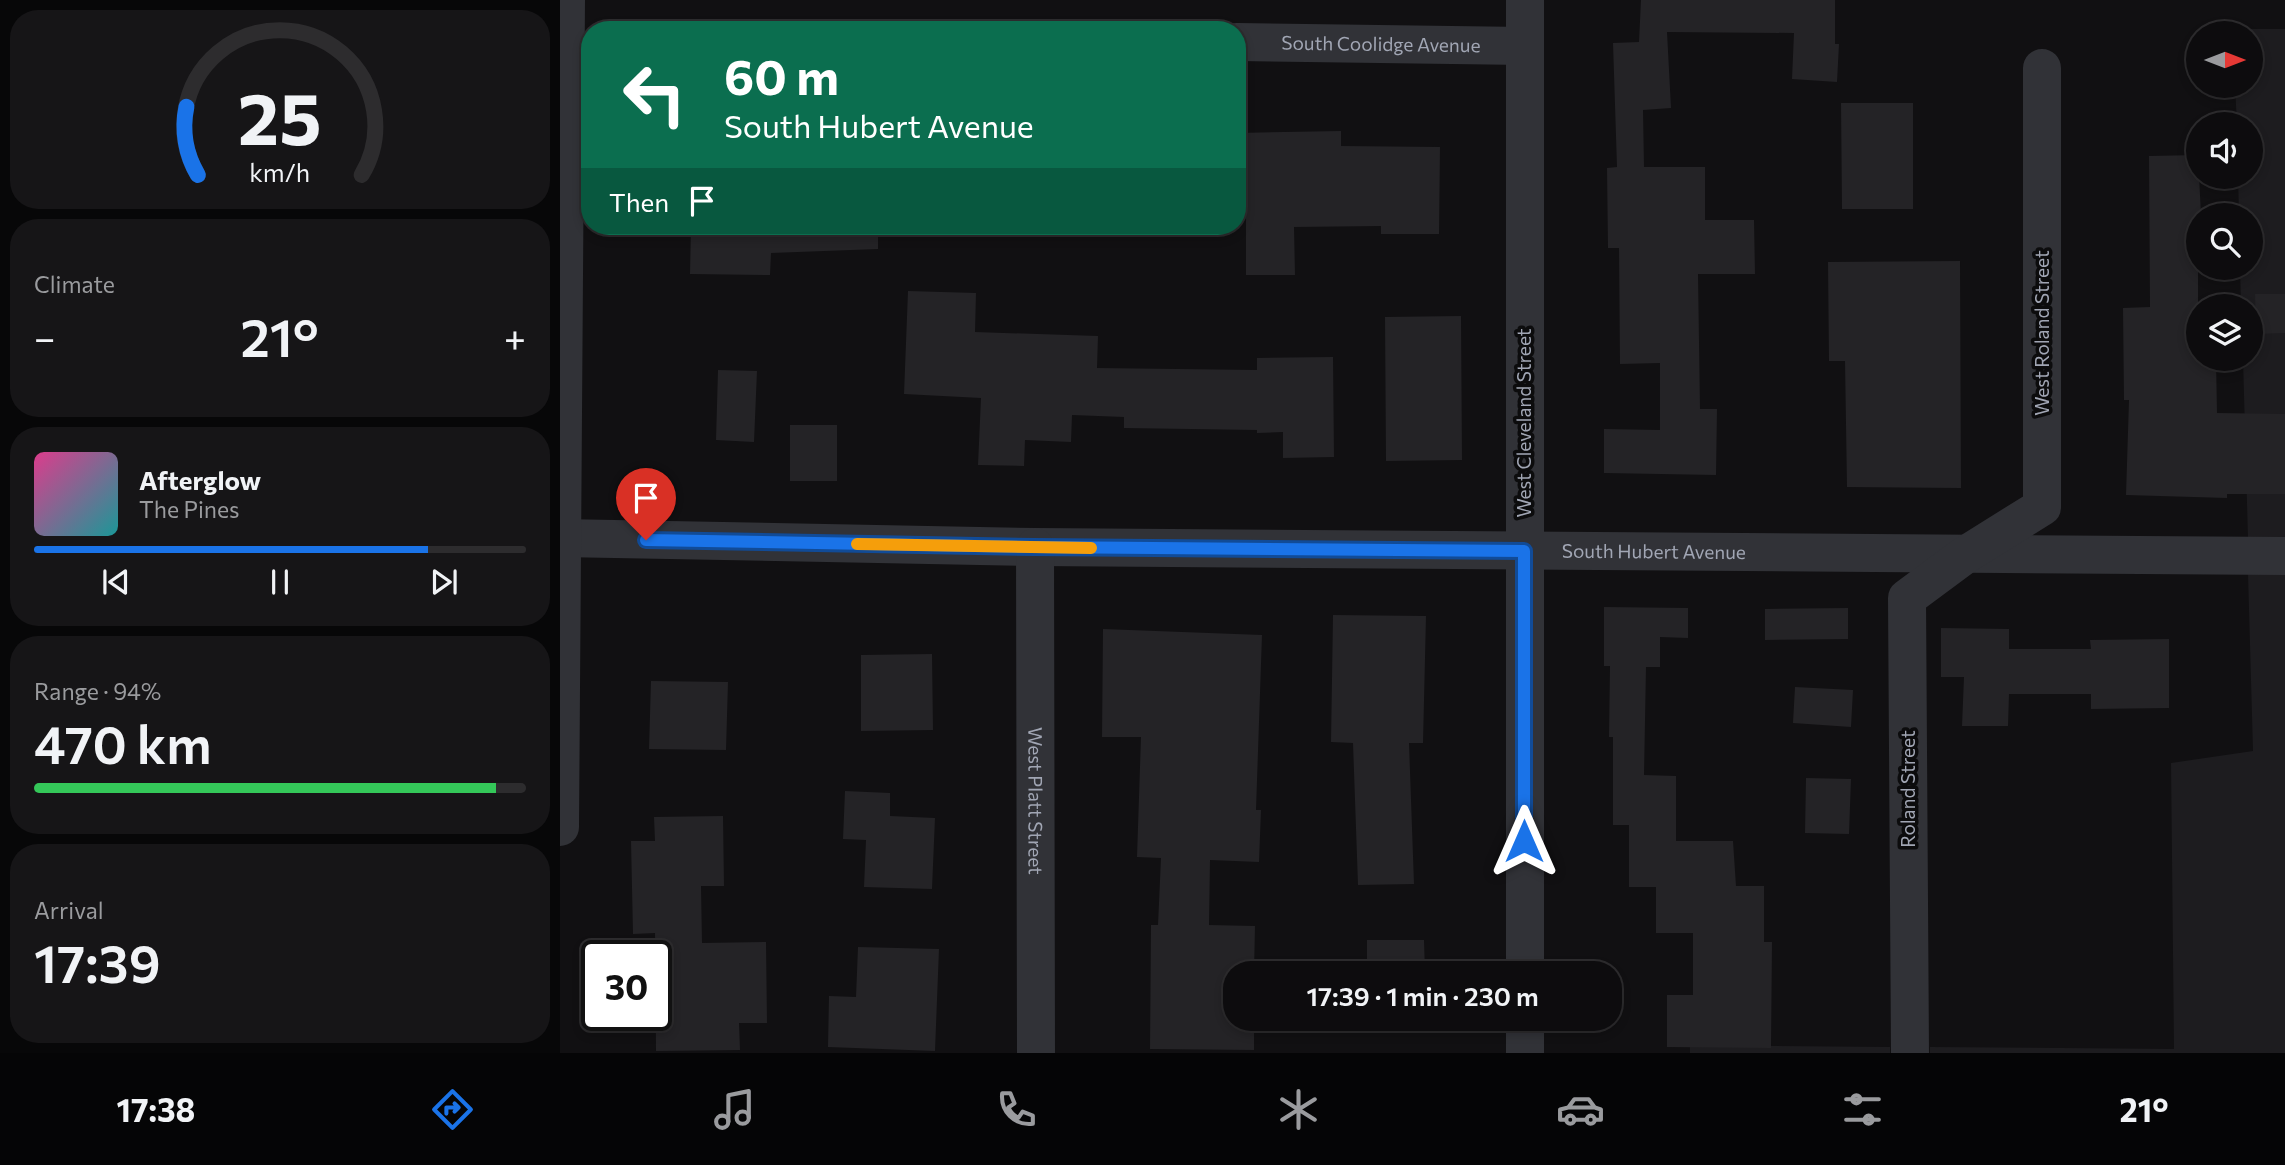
<!DOCTYPE html>
<html lang="en">
<head>
<meta charset="utf-8">
<style>
  :root { --surface:#0d0c0e; --page:#161517; --text:#f1f3f6; --muted:#9a9b9e; --line:#2d2c2e; --accent:#1a73e8 }
  body { margin:0; font-family:Commissioner,sans-serif; background:var(--page); color:var(--text); height:100vh; display:flex; flex-direction:column; font-size:26px; white-space:nowrap }
  * { box-sizing:border-box; margin:0 }
  p { font-size:23px; color:var(--muted) }
  .icon { flex:none; width:38px; height:38px; fill:none; stroke:currentColor; stroke-width:2; stroke-linecap:round; stroke-linejoin:round }
  .map { position:relative; flex:1; overflow:hidden }
  .sheet { display:flex; flex-direction:column; gap:10px; padding:10px; background:#070708; width:560px }
  .sheet>* { flex:none }
  .hud { position:absolute; left:21px; top:21px; width:665px; height:214px; border-radius:28px; box-shadow:0 4px 10px #0003,0 0 0 2px var(--line); background:#0b6e4f; color:#fff; overflow:hidden }
  .needle { width:46px; rotate:90deg }
  .tools { position:absolute; left:1626px; top:21px; display:grid; gap:14px }
  .tools a { display:grid; place-items:center; width:77px; height:77px; border-radius:50%; background:var(--surface); box-shadow:0 4px 10px #0003,0 0 0 2px var(--line); font-size:35px }
  .speed { position:absolute; left:21px; top:940px; display:flex; gap:14px; font-size:35px; font-weight:700; text-align:center }
  .speed>* { display:grid; place-content:center; width:91px; height:91px; border-radius:50%; background:var(--surface); box-shadow:0 4px 10px #0003,0 0 0 2px var(--line); line-height:1 }
  .speed .limit { border:4px solid #111; border-radius:10px; background:#fff; color:#111 }
  .pin { position:absolute; display:grid; place-items:center; width:60px; height:60px; color:#fff; margin:-72px -30px; border-radius:50% 50% 50% 0; rotate:-45deg; box-shadow:0 0 7px #0007 }
  .pin .icon { rotate:45deg }
  .me { position:absolute; width:77px; margin:-38px; rotate:0deg; stroke-linejoin:round; filter:drop-shadow(0 0 5px #0008) }
  .turn { display:flex; align-items:center; gap:24px; height:147px; padding:0 28px; font-size:32px }
  .turn .icon { width:91px; height:91px; stroke-width:2.5 }
  .turn b { display:block; font-size:49px; line-height:60px }
  .then { display:flex; align-items:center; height:66px; padding:0 28px; background:#0003; gap:14px; font-size:26px }
  .big { font-size:52px; font-weight:600; line-height:1.1 }
  .sheet .tile { flex:1; display:flex; flex-direction:column; justify-content:center; gap:10px; min-width:0; padding:0 24px; border-radius:28px; background:var(--page) }
  .sheet .dial { align-items:center; gap:0 }
  .dial svg { height:182px; overflow:visible; fill:none; stroke:var(--line); stroke-width:7; stroke-linecap:round; text-anchor:middle }
  .dial text { fill:var(--text); stroke:none }
  .song { display:flex; align-items:center; gap:21px }
  .cover { width:84px; height:84px; border-radius:10px; background:linear-gradient(135deg,hsl(330 70% 55%),hsl(180 70% 35%)) }
  .played { height:7px; border-radius:4px; background:linear-gradient(90deg,var(--accent) 80%,var(--line) 80%) }
  .keys { display:flex; justify-content:space-around; direction:ltr }
  .heat { display:flex; justify-content:space-between; align-items:center; font-size:38px; direction:ltr }
  .charge { height:10px; border-radius:5px; background:linear-gradient(90deg,#34c759 94%,var(--line) 0) }
  .trip { position:absolute; left:663px; top:961px; width:399px; height:70px; border-radius:28px; background:var(--surface); box-shadow:0 4px 10px #0003,0 0 0 2px var(--line); font-weight:600; line-height:70px; text-align:center }
  .menu { display:flex; height:112px; justify-content:space-around; align-items:center; background:#050506; color:var(--muted) }
  .menu .icon { width:49px; height:49px }
  .menu .current { color:var(--accent) }
  .menu b { font-size:32px; color:var(--text) }
  main { display:flex; flex:1; min-height:0 }
  .map>svg:first-child { display:block }
  .built { fill:#1d1c1f }
  .building { fill:#242326 }
  .lines { fill:none; stroke-linecap:round; stroke-linejoin:round }
  .minor { stroke:#313237; stroke-width:38 }
  .route-casing { stroke:#114b97; stroke-width:18 }
  .route { stroke:#1a73e8; stroke-width:12 }
  .slow { stroke:#f59e0b; stroke-width:12 }
  .labels { text-anchor:middle; stroke-width:7; stroke-linejoin:round; paint-order:stroke }
  .street-label { font-size:19px; fill:#a1a6b4; stroke:#0c0c0d }
</style>
</head>
<body>
<main>
<section class="sheet">
<div class="tile dial"><svg viewBox="0 0 100 80">
<path d="M14 69A42 42 0 1 1 86 69"/>
<path d="M14 69A42 42 0 0 1 9 39" stroke="#1a73e8"/>
<text x="50" y="56" font-size="32" font-weight="700">25</text>
<text x="50" y="72" font-size="11">km/h</text>
</svg></div>
<div class="tile"><p>Climate</p>
<div class="heat"><a>−</a><b class="big">21°</b><a>+</a></div>
</div>
<div class="tile">
<div class="song"><i class="cover"></i><div><b>Afterglow</b><p>The Pines</p></div></div>
<div class="played"></div>
<div class="keys"><svg class="icon" aria-label="previous" viewBox="0 0 24 24"><path d="M18 5L8 12l10 7zM5 5v14"/></svg><svg class="icon" aria-label="pause" viewBox="0 0 24 24"><path d="M8 5v14M16 5v14"/></svg><svg class="icon" aria-label="next" viewBox="0 0 24 24"><path d="M6 5l10 7-10 7zM19 5v14"/></svg></div>
</div>
<div class="tile"><p>Range · 94%</p><b class="big">470 km</b><div class="charge"></div></div>
<div class="tile"><p>Arrival</p><b class="big">17:39</b></div>
</section>
<div class="map">
<svg width="1725" height="1053" viewBox="0 0 1725 1053">
  <rect width="100%" height="100%" fill="#111012"/>
  <path class="built" d="M 1674,29 L 1725,29 L 1725,539 L 1688,539 L 1683,359 L 1690,359 L 1690,306 L 1681,306 L 1680,268 L 1690,268 L 1690,215 L 1679,215 L 1678,177 L 1690,177 L 1690,124 L 1677,124 L 1675,86 L 1690,86 L 1690,33 L 1674,33 Z
    M 1688,574 L 1725,574 L 1725,1053 L 1370,1053 L 1370,1047 L 1614,1049 L 1611,763 L 1693,751 Z
    M 1130,1045 L 1330,1047 L 1330,1053 L 1130,1053 Z"/>
  <path class="building" d="M 1081,0 L 1275,0 L 1275,44 L 1279,44 L 1277,82 L 1232,79 L 1234,33 L 1107,32 L 1111,108 L 1083,110 L 1084,167 L 1145,167 L 1145,220 L 1194,220 L 1195,274 L 1138,274 L 1140,409 L 1157,409 L 1156,475 L 1044,473 L 1044,429 L 1100,430 L 1100,363 L 1060,364 L 1059,248 L 1048,248 L 1047,168 L 1057,167 L 1053,43 L 1079,42 Z
    M 1281,103 L 1353,103 L 1353,209 L 1282,209 Z
    M 781,131 L 781,146 L 880,147 L 879,234 L 821,234 L 821,226 L 734,227 L 735,275 L 686,275 L 686,191 L 677,191 L 677,133 Z
    M 1638,155 L 1641,215 L 1638,215 L 1638,359 L 1656,359 L 1657,413 L 1725,414 L 1725,494 L 1667,494 L 1667,498 L 1566,495 L 1569,400 L 1564,400 L 1563,308 L 1590,307 L 1589,156 Z
    M 131,226 L 318,226 L 318,249 L 211,253 L 210,275 L 130,274 Z
    M 1400,261 L 1401,488 L 1287,487 L 1285,361 L 1269,361 L 1268,262 Z
    M 348,291 L 416,293 L 415,332 L 538,336 L 537,368 L 697,370 L 697,358 L 773,357 L 774,457 L 723,458 L 723,432 L 697,433 L 697,430 L 564,428 L 564,417 L 512,415 L 511,442 L 465,440 L 464,466 L 418,465 L 421,398 L 344,394 Z
    M 1695,294 L 1725,294 L 1725,333 L 1696,334 Z
    M 901,316 L 902,460 L 826,461 L 825,317 Z
    M 158,370 L 197,371 L 194,442 L 156,440 Z
    M 230,425 L 277,425 L 277,481 L 230,481 Z
    M 1044,607 L 1128,608 L 1128,638 L 1100,637 L 1100,667 L 1086,667 L 1084,775 L 1116,776 L 1116,841 L 1173,841 L 1176,886 L 1204,886 L 1204,942 L 1212,942 L 1211,1048 L 1107,1047 L 1107,995 L 1133,995 L 1133,933 L 1096,933 L 1096,887 L 1069,887 L 1069,825 L 1053,825 L 1053,737 L 1049,737 L 1050,666 L 1044,666 Z
    M 1288,608 L 1288,639 L 1205,640 L 1205,609 Z
    M 773,615 L 866,616 L 863,743 L 849,743 L 854,884 L 798,885 L 793,743 L 771,742 Z
    M 1381,628 L 1449,629 L 1449,649 L 1531,649 L 1530,640 L 1609,639 L 1609,708 L 1531,709 L 1531,694 L 1449,694 L 1448,726 L 1402,726 L 1404,677 L 1381,677 Z
    M 543,629 L 702,635 L 696,810 L 701,810 L 699,862 L 650,860 L 649,925 L 695,926 L 694,973 L 676,973 L 676,1018 L 694,1018 L 694,1050 L 590,1049 L 591,925 L 598,925 L 601,858 L 577,857 L 581,737 L 542,737 Z
    M 372,654 L 373,730 L 301,731 L 301,655 Z
    M 91,681 L 168,682 L 166,750 L 89,749 Z
    M 1235,687 L 1293,690 L 1291,727 L 1233,723 Z
    M 1246,778 L 1291,779 L 1289,834 L 1245,833 Z
    M 285,791 L 330,793 L 330,816 L 375,818 L 372,889 L 304,887 L 306,840 L 283,839 Z
    M 163,816 L 164,886 L 141,886 L 142,943 L 206,942 L 207,1023 L 179,1023 L 180,1050 L 96,1051 L 95,933 L 73,934 L 71,841 L 95,841 L 94,817 Z
    M 807,940 L 864,940 L 865,973 L 807,973 Z
    M 298,947 L 379,949 L 375,1051 L 268,1047 L 269,996 L 296,997 Z"/>
  <g class="lines">
    <g class="minor">
      <path id="s1" d="M 677,42 L 965,46"/>
      <path id="s2" d="M 0,538 L 475,547 L 1725,556"/>
      <path id="s3" d="M 475,547 L 476,1053"/>
      <path d="M 0,827 L 6,0"/>
      <path d="M 965,973 L 965,0"/>
      <path d="M 965,1018 L 965,1053"/>
      <path d="M 1350,1053 L 1347,598 L 1405,555 L 1482,507 L 1482,68"/>
    </g>
  </g>
  <g class="lines">
    <defs>
      <path id="route" d="M 86,540 L 475,547 L 964,551 L 964,841"/>
    </defs>
    <use href="#route" class="route-casing"/>
    <use href="#route" class="route"/>
    <path class="slow" d="M 297,544 L 531,548"/>
  </g>
  <g class="labels">
    <g class="street-label">
      <text dy="7" stroke="none"><textPath href="#s1" startOffset="144">South Coolidge Avenue</textPath></text>
      <text transform="translate(1482 333) rotate(-90)" y="7">West Roland Street</text>
      <text transform="translate(964 423) rotate(-90)" y="7">West Cleveland Street</text>
      <text dy="7" stroke="none"><textPath href="#s2" startOffset="1094">South Hubert Avenue</textPath></text>
      <text transform="translate(1348 789) rotate(-90)" y="7">Roland Street</text>
      <text dy="7" stroke="none"><textPath href="#s3" startOffset="254">West Platt Street</textPath></text>
    </g>
  </g>
</svg>
<div class="tools">
<a><svg class="needle" viewBox="-14 -14 28 28"><path d="M0-13l5 13h-10z" fill="#e53935"/><path d="M0 13l5-13h-10z" fill="#9a9b9e"/></svg></a>
<a><svg class="icon" aria-label="sound" viewBox="0 0 24 24"><path d="M4 9h4l5-4v14l-5-4H4zM17 9q2 3 0 6"/></svg></a>
<a><svg class="icon" aria-label="search" viewBox="0 0 24 24"><circle cx="10" cy="10" r="6"/><path d="M15 15l6 6"/></svg></a>
<a><svg class="icon" aria-label="layers" viewBox="0 0 24 24"><path d="M12 4l9 5-9 5-9-5zM3 14l9 5 9-5"/></svg></a>
</div>
<div class="speed"><div class="limit">30</div></div>
<div class="pin" style="left:86px;top:540px;background:#d93025"><svg class="icon" aria-label="arrive" viewBox="0 0 24 24"><path d="M6 21V4h12l-3 4 3 4H6"/></svg></div>
<svg class="me" style="left:964px;top:841px" viewBox="-20 -20 40 40"><path d="M0-17L14 15 0 8-14 15z" fill="#1a73e8" stroke="#fff" stroke-width="4"/></svg>
<div class="trip">17:39 · 1 min · 230 m</div>
<div class="hud">
<div class="turn"><svg class="icon" aria-label="left" viewBox="0 0 24 24"><path d="M17 20v-9H6M10 6l-5 5 5 5"/></svg><div><b>60 m</b>South Hubert Avenue</div></div>
<div class="then">Then<svg class="icon" aria-label="arrive" viewBox="0 0 24 24"><path d="M6 21V4h12l-3 4 3 4H6"/></svg></div>
</div>
</div>
</main>
<nav class="menu">
<b>17:38</b>
<svg class="icon current" aria-label="directions" viewBox="0 0 24 24"><path d="M12 3l9 9-9 9-9-9zM9 14v-3h6M13 9l2 2-2 2"/></svg>
<svg class="icon" aria-label="music" viewBox="0 0 24 24"><path d="M9 18V5l10-2v13"/><circle cx="6" cy="18" r="3"/><circle cx="16" cy="16" r="3"/></svg>
<svg class="icon" aria-label="phone" viewBox="0 0 24 24"><path d="M5 4h4l2 5-3 2q2 4 5 5l2-3 5 2v4C11 20 4 13 5 4z"/></svg>
<svg class="icon" aria-label="climate" viewBox="0 0 24 24"><path d="M12 3v18M4 7l16 10M4 17L20 7"/></svg>
<svg class="icon" aria-label="car" viewBox="0 0 24 24"><path d="M5 17H2v-5l4-1 3-4h7l3 4 3 1v5h-3M9 17h6M6 11h13"/><circle cx="7" cy="17" r="2"/><circle cx="17" cy="17" r="2"/></svg>
<svg class="icon" aria-label="filters" viewBox="0 0 24 24"><path d="M4 7h16M4 17h16"/><circle cx="9" cy="7" r="2"/><circle cx="15" cy="17" r="2"/></svg>
<b>21°</b>
</nav>
</body>
</html>
